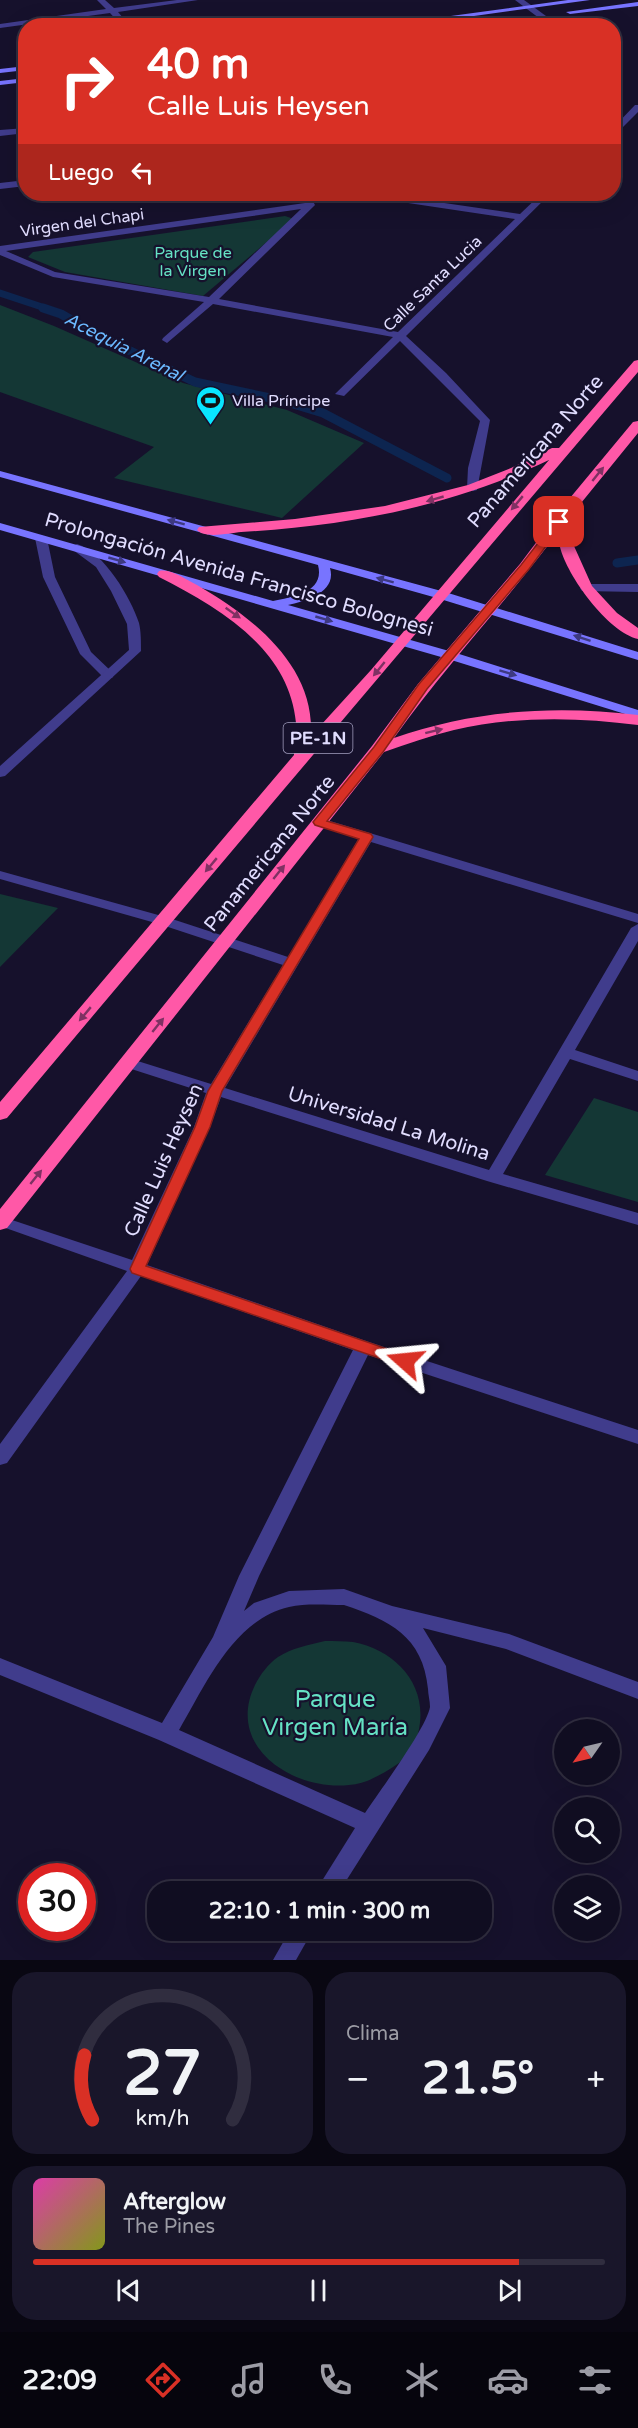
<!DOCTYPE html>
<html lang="es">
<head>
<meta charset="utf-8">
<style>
  :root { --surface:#100d21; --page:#19162a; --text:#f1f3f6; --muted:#9c9ca5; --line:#302d3f; --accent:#d93025 }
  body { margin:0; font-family:"Varela Round",sans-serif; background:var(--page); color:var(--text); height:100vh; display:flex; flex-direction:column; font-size:22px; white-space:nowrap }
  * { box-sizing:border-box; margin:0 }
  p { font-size:20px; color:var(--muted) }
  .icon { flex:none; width:33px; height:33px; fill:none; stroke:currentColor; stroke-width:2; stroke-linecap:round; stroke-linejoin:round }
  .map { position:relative; height:1960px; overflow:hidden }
  .details { display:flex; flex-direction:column; gap:12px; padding:12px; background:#090712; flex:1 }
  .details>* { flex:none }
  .banner { position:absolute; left:18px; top:18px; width:603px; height:183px; border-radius:24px; box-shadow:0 6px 24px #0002,0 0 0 2px var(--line); background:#d93025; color:#fff; overflow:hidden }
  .needle { width:39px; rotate:236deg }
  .fabs { position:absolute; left:554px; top:1719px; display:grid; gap:12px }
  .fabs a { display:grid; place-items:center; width:66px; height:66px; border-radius:50%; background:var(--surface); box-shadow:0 6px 24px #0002,0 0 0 2px var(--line); font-size:30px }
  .speed { position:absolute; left:18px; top:1863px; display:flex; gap:12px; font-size:30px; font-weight:700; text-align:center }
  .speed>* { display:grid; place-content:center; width:78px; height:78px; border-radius:50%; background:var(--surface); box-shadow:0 6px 24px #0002,0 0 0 2px var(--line); line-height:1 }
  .speed .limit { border:9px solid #d22; background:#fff; color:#111 }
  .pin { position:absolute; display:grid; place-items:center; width:51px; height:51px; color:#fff; margin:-26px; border-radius:12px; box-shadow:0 3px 9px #0006 }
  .me { position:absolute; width:66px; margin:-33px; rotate:288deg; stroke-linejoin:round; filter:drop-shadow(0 0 4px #0008) }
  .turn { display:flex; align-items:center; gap:21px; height:126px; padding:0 30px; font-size:27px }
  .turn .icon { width:78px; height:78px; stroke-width:2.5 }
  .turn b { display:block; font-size:42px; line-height:51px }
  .then { display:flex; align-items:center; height:57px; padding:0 30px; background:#0003; gap:12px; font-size:22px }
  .big { font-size:45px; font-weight:800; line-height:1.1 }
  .details .card { flex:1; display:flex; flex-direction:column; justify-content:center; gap:9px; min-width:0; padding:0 21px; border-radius:24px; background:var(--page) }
  .details .dial { align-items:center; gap:0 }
  .dial svg { height:156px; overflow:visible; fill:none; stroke:var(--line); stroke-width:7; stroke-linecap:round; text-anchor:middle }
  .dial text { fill:var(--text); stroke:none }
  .song { display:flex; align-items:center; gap:18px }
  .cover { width:72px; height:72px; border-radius:9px; background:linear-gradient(135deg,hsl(320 70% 55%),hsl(70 70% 35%)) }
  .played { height:6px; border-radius:3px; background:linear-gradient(90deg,var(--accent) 85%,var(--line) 85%) }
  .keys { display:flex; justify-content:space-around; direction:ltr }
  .heat { display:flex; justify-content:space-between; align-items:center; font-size:33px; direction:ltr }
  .details .tiles { flex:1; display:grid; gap:12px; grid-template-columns:1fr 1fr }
  .card:last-child { grid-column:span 2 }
  .trip { position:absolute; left:147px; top:1881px; width:345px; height:60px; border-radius:24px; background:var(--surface); box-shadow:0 6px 24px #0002,0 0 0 2px var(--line); font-weight:800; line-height:60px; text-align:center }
  .tab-bar { display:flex; height:96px; justify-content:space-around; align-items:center; background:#06050d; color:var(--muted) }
  .tab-bar .icon { width:42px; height:42px }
  .tab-bar .on { color:var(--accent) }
  .tab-bar b { font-size:27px; color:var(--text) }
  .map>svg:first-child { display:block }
  .green { fill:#143735 }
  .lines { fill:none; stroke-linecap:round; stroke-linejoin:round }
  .stream-far1 { stroke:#0d2550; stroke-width:7 }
  .stream { stroke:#0d2550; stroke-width:9 }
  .lane { fill:#403c8c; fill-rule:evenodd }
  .street { fill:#403c8c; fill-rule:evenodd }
  .secondary { fill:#7874ff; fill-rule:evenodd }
  .highway { fill:#ff58a7; fill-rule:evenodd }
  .oneway { fill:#7f3163 }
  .oneway2 { fill:#3d3980 }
  .route { fill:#d93025; stroke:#8d1f18; stroke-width:1.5 }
  .labels { text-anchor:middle; stroke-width:4.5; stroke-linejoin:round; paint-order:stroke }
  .far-street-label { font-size:16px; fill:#e1ddff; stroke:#16112c }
  .far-park-label { font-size:16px; fill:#65e2c4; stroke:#16112c }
  .far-poi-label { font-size:16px; fill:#e1ddff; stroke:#16112c; text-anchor:start }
  .far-water-label { font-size:18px; font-style:italic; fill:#6bb9ff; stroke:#16112c }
  .shield { fill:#16112c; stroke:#a4a0c0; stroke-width:1.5 }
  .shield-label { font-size:18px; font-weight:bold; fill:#e1ddff }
  .street-label { font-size:20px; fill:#e1ddff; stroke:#16112c }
  .near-park-label { font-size:24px; fill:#65e2c4; stroke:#16112c }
</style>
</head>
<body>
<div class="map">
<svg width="638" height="1960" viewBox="0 0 638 1960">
  <rect width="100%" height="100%" fill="#16112c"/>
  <path class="green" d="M 285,216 L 294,219 L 203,296 L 65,272 L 28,257 L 33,252 Z
    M 0,305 L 54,326 L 183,383 L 287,410 L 364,443 L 282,518 L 114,478 L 154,447 L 0,392 Z
    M 0,894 L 58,908 L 0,967 Z
    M 594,1098 L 638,1112 L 638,1202 L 545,1175 Z
    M 325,1641 C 334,1641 344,1641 353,1642 C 395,1650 428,1684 419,1729 C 417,1741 409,1757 399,1763 C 384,1773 367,1784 349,1785 C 293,1791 225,1747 255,1685 C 260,1675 268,1664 278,1657 C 292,1648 308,1645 325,1641 Z"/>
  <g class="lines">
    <path class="stream-far1" d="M 0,293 L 48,309"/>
    <path class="stream" d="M 43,308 L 61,314 L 99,336 L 195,382 L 280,400 L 323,413 L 447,478
      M 617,563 L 638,560"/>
    <path class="lane" d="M 41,535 L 47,538 L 55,577 L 91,652 L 112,672 L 114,675 L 112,678 L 104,678 L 80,654 L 43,577 L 35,538 Z
      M 586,584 L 638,584 L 638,592 L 582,591 L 580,588 Z"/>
    <path class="street" d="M 97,0 L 105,0 L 114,8 L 177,0 L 198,0 L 118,12 L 130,26 L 122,26 L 110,13 L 0,28 L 0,24 L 106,9 Z
      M 515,0 L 524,0 L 546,16 L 539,18 Z
      M 635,105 L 638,105 L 638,112 L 617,133 L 614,133 L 614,127 Z
      M 26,128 L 26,133 L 0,136 L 0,130 Z
      M 26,180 L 26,186 L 0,189 L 0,183 Z
      M 301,194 L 309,194 L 315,205 L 313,207 L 219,299 L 398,332 L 515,219 L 368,197 L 364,194 L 382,194 L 520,214 L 541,194 L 550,194 L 406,336 L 446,373 L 490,420 L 477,490 L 473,491 L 467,488 L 468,468 L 480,421 L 400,341 L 344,396 L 335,394 L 393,337 L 213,304 L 167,343 L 162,340 L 163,338 L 204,302 L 53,277 L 0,255 L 0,246 L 305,203 ZM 301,209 L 209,297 L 55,272 L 6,251 Z
      M 77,544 C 104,552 131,598 139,623 C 141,631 141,642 141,651 L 5,776 L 0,777 L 0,766 L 129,650 L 127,624 L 111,591 L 96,567 L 73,550 L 73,546 Z
      M 320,818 L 638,914 L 638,923 L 371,842 L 225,1088 L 489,1170 L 631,928 L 638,924 L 638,941 L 575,1050 L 638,1071 L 638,1081 L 570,1059 L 503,1174 L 638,1213 L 638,1225 L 487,1181 L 221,1097 L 210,1127 L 147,1265 L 369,1342 L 638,1430 L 638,1444 L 368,1355 L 259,1576 L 244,1611 L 254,1603 L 289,1591 L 344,1589 L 392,1606 L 509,1634 L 638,1682 L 638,1699 L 506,1649 L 423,1628 L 446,1666 L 450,1708 L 429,1750 L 339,1892 L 315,1892 L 355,1828 L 159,1740 L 0,1675 L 0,1658 L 162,1723 L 213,1637 L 239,1576 L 353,1350 L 141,1276 L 7,1463 L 0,1465 L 0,1444 L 127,1271 L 0,1226 L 0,1216 L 132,1260 L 194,1127 L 206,1093 L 122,1066 L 120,1063 L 128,1058 L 211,1084 L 283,965 L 159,924 L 0,879 L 0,871 L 169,918 L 288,957 L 359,838 L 315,825 L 313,822 L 315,819 ZM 344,1605 C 389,1620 423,1636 428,1689 C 428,1694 430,1701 430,1707 C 427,1727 379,1792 365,1813 L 179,1730 C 205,1686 233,1620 289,1607 C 306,1603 326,1605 344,1605 Z
      M 290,1930 L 313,1930 L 296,1960 L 273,1960 Z"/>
    <path class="secondary" d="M 568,0 L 590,0 L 402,26 L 377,26 Z
      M 638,2 L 638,6 L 570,14 L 566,12 Z
      M 26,66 L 26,70 L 0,73 L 0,69 Z
      M 26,78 L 26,82 L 0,85 L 0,81 Z
      M 0,471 L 445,592 L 638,652 L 638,660 L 437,598 L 330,568 C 337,592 306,601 288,605 L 456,653 L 638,710 L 638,718 L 448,659 L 0,530 L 0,523 L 273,601 C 294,597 325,592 318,565 L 0,477 Z"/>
    <path class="highway" d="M 638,360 L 638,372 C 427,620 216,869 7,1118 L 0,1120 L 0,1102 L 294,755 C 294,745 297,734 296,723 C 289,648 219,608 159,577 L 157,574 L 159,571 C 171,568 186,580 197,585 C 252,617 315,665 311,736 L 371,670 L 549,460 C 453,506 348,526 241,532 C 230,533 205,539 197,530 L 199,527 L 295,519 L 385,506 L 468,485 L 511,468 L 552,448 L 559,448 L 634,361 Z
      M 638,421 L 638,433 L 577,508 L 574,546 L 592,586 L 617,613 L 638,628 L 638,639 C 608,632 567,576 560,547 C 559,541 561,534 561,528 C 508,600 446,665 394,738 C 473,710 555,705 638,715 L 638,725 C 577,717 514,716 454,730 C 430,736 407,744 384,752 L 7,1228 L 0,1230 L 0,1209 L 372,746 L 418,684 L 520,564 L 565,504 L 633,422 Z"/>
  </g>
  <defs><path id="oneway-solid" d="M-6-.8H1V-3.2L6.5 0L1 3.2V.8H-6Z" transform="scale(1.5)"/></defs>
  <g class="oneway">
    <use href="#oneway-solid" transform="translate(598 474) rotate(-51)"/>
    <use href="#oneway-solid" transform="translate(435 499) rotate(164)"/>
    <use href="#oneway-solid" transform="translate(517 503) rotate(130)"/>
    <use href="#oneway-solid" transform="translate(233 613) rotate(35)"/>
    <use href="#oneway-solid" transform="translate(379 669) rotate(129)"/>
    <use href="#oneway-solid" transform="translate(434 731) rotate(-14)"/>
    <use href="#oneway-solid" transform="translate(211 865) rotate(130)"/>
    <use href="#oneway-solid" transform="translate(279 872) rotate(-51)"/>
    <use href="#oneway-solid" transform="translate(85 1014) rotate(130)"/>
    <use href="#oneway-solid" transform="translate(158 1025) rotate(-51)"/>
    <use href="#oneway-solid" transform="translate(36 1177) rotate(-51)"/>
  </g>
  <g class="oneway2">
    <use href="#oneway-solid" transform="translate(176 522) rotate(-165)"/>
    <use href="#oneway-solid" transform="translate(117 560) rotate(16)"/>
    <use href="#oneway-solid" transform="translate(385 580) rotate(-165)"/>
    <use href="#oneway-solid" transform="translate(324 619) rotate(16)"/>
    <use href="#oneway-solid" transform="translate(582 638) rotate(-162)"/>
    <use href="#oneway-solid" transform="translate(508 673) rotate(17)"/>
  </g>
  <path class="route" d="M 559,519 L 564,522 L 529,569 L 427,689 L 383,752 L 327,821 L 371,834 L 373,837 L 222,1091 L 210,1127 L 146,1266 L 411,1357 L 413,1361 L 411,1365 L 399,1365 L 132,1273 L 130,1269 L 195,1127 L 208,1091 L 359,839 L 315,825 L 313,822 L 374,747 L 419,684 L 521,565 L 556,520 Z"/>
  <defs>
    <symbol id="stadium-pin" viewBox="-11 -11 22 30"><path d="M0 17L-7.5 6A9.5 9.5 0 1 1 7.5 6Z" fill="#09e5ff" stroke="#16112c"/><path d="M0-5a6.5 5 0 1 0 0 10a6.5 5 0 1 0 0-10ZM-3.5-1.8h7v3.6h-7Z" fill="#111"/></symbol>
  </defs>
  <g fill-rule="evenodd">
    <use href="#stadium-pin" x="194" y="384" width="33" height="45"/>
  </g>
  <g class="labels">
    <g class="far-street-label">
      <text transform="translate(82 222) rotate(-8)" y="6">Virgen del Chapi</text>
      <text transform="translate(432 283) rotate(-44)" y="6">Calle Santa Lucia</text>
    </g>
    <g class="far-park-label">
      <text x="193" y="258">Parque de<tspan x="193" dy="18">la Virgen</tspan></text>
    </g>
    <g class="far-poi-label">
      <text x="232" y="406">Villa Príncipe</text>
    </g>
    <g class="far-water-label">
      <text transform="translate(124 347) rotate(27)" y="6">Acequia Arenal</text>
    </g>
    <rect class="shield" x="283.5" y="723" width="69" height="30" rx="4.5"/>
    <g class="shield-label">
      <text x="318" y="744">PE-1N</text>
    </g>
    <g class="street-label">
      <text transform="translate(535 451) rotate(-49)" y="7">Panamericana Norte</text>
      <text transform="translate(239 574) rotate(16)" y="7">Prolongación Avenida Francisco Bolognesi</text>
      <text transform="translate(269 853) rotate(-51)" y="7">Panamericana Norte</text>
      <text transform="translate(389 1123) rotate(17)" y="7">Universidad La Molina</text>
      <text transform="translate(163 1160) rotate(-66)" y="7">Calle Luis Heysen</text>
    </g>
    <g class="near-park-label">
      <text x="335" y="1707">Parque<tspan x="335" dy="28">Virgen María</tspan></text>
    </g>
  </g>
</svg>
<div class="fabs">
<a><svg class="needle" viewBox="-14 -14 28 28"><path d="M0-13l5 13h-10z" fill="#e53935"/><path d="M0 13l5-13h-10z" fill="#9c9ca5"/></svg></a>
<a><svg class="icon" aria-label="search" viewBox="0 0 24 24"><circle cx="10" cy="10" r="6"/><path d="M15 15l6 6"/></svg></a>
<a><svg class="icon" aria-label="layers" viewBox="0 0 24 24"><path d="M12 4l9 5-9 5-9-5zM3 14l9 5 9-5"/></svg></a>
</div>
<div class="speed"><div class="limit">30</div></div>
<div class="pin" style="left:559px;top:522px;background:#d93025"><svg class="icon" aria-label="arrive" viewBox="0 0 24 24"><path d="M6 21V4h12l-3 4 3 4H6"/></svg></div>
<svg class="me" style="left:405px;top:1361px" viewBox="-20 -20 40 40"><path d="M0-17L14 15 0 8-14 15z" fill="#d93025" stroke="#fff" stroke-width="4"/></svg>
<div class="trip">22:10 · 1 min · 300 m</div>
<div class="banner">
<div class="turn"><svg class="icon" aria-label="right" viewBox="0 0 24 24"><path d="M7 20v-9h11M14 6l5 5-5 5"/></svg><div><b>40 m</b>Calle Luis Heysen</div></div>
<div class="then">Luego<svg class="icon" aria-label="left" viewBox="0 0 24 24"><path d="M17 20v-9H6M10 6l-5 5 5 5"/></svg></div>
</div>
</div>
<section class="details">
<div class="tiles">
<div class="card dial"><svg viewBox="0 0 100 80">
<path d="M14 69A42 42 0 1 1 86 69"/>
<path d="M14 69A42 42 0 0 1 10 36" stroke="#d93025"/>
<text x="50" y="56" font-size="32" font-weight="700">27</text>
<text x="50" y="72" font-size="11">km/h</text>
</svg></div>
<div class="card"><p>Clima</p>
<div class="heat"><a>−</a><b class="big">21.5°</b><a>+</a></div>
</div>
<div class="card">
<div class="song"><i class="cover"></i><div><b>Afterglow</b><p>The Pines</p></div></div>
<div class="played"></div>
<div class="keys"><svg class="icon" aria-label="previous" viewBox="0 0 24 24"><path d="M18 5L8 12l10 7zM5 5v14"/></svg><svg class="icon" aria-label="pause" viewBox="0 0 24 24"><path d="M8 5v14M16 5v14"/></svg><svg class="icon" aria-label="next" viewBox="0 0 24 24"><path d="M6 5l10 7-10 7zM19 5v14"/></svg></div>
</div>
</div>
</section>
<nav class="tab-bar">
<b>22:09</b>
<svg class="icon on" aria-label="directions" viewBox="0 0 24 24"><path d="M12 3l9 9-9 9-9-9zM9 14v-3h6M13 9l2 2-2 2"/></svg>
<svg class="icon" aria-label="music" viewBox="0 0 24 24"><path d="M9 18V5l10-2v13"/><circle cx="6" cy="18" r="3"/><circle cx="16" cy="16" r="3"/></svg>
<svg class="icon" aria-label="phone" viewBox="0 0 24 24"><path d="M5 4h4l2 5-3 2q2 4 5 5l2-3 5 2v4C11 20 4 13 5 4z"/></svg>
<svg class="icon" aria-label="climate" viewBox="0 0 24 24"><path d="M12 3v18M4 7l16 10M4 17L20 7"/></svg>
<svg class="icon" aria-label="car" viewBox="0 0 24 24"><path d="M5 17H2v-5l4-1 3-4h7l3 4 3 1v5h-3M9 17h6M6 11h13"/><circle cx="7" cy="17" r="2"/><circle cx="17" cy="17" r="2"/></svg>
<svg class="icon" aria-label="filters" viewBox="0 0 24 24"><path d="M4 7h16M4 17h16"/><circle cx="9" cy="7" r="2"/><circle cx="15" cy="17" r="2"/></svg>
</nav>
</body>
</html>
